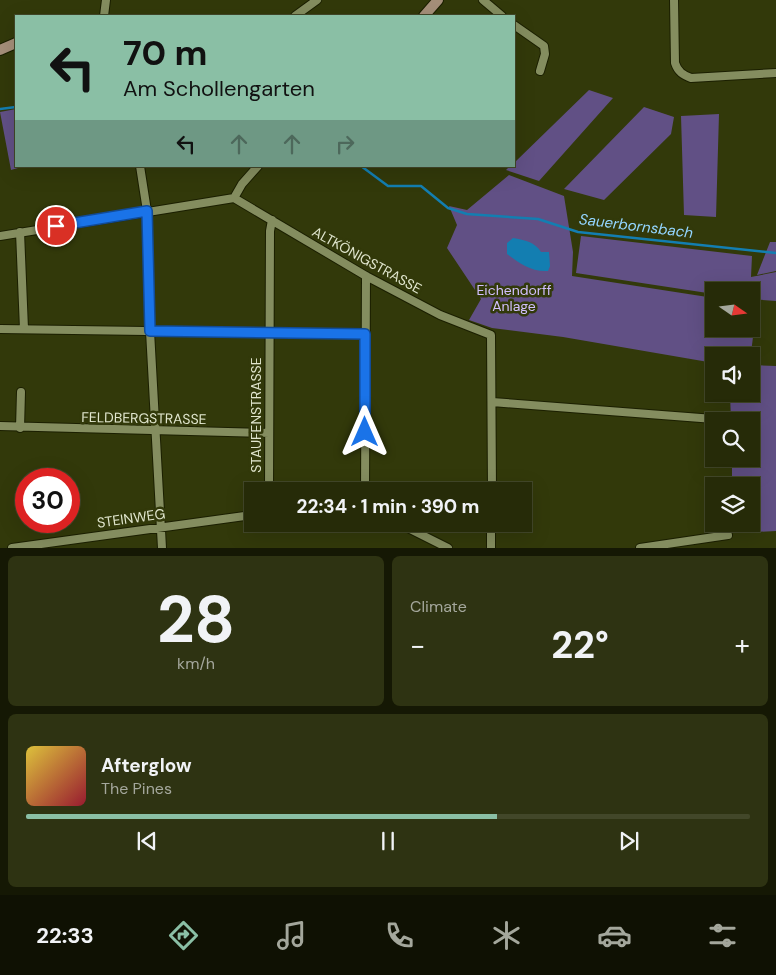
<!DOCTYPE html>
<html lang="en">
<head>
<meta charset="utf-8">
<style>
  :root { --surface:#262b08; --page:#2e3312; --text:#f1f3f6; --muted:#a4a79c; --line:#424729; --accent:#8abfa5 }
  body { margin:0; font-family:"DM Sans",sans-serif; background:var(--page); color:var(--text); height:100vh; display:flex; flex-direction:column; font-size:19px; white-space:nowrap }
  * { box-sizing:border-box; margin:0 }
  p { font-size:16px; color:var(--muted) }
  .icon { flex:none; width:28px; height:28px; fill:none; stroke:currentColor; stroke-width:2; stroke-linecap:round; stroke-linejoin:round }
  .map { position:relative; height:548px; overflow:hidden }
  .drawer { display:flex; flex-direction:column; gap:8px; padding:8px; background:#151804; flex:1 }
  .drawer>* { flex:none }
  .banner { position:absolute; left:15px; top:15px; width:500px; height:152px; border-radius:0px; box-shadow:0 5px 20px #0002,0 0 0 1px var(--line); background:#8abfa5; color:#111; overflow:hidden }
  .needle { width:32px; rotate:104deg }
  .tools { position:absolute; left:705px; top:282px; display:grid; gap:10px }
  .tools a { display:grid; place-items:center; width:55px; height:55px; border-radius:0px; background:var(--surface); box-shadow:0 5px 20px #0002,0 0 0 1px var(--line); font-size:25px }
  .speed { position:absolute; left:15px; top:468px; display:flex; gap:10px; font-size:25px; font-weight:700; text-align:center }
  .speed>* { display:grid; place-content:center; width:65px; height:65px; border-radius:50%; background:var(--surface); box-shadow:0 5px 20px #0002,0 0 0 1px var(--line); line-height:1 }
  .speed .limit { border:8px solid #d22; background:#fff; color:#111 }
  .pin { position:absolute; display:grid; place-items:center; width:42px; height:42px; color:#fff; margin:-21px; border:2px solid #fff; border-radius:50%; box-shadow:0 1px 5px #0007 }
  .me { position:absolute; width:55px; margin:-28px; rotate:0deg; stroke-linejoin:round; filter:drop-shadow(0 0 4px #0008) }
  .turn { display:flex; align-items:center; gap:18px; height:105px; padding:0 25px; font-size:22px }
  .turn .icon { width:65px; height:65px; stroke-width:2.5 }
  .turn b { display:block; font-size:35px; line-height:42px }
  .lanes { display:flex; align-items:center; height:48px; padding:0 25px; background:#0003; justify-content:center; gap:25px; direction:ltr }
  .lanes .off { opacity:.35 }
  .big { font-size:38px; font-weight:700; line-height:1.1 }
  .drawer .widget { flex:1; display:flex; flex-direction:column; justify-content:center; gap:8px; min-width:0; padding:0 18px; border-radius:8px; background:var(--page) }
  .drawer .dial { align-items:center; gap:0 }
  .dial b { font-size:65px; line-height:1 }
  .song { display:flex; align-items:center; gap:15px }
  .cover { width:60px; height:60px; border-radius:8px; background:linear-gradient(135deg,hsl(50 70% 55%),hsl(350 70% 35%)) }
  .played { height:5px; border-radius:2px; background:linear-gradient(90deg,var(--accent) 65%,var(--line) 65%) }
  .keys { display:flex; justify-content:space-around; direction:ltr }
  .heat { display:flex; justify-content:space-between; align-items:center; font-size:28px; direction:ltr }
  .drawer .tiles { flex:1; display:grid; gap:8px; grid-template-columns:1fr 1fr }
  .widget:last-child { grid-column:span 2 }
  .trip { position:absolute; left:244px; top:482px; width:288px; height:50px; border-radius:0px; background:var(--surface); box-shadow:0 5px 20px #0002,0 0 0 1px var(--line); font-weight:700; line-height:50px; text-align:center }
  .menu { display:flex; height:80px; justify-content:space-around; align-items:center; background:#0f1103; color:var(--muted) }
  .menu .icon { width:35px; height:35px }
  .menu .active { color:var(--accent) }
  .menu b { font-size:22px; color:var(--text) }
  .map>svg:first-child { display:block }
  .green { fill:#615085 }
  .water { fill:#137eb1 }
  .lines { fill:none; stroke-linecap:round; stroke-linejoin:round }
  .stream { stroke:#137eb1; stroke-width:2.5 }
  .street-casing { stroke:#1b1f00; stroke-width:10 }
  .secondary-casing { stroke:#1b1f00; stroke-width:12 }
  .street { stroke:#848d5f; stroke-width:8 }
  .secondary { stroke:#a58f79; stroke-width:10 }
  .route-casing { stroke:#114b97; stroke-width:12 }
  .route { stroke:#1a73e8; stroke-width:9 }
  .labels { text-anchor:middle; stroke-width:5; stroke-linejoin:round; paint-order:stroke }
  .street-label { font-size:14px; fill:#e1e6ce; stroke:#32390a }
  .park-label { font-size:14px; fill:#d2c0ff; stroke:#32390a }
  .water-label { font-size:15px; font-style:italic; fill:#93d5ff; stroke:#32390a }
</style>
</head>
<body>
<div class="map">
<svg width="776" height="548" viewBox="0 0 776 548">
  <rect width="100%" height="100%" fill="#32390a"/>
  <path class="green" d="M 589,90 L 613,98 L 539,181 L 506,170 L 510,166 L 514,166 L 514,163 Z
    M 644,107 L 674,117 L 671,134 L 604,200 L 564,189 Z
    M 16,109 L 16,166 L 25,166 L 11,170 L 0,112 Z
    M 719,114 L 716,217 L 684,215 L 681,116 Z
    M 509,175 L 564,196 L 573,252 L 572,276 L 714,298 L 714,329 L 751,329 L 751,304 L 757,305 L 751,353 L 725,349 L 723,356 L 714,356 L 714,363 L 563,337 L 492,328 L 469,320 L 481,299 L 447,248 L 457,225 L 449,206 L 467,210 Z
    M 581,236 L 752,256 L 751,277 L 776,272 L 776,301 L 751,299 L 751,291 L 714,291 L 714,294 L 576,273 Z
    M 770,242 L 776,242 L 776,271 L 757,275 Z
    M 751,365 L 776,366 L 776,531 L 733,533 L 733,524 L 751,524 L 751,486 L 732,486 L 732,459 L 751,459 L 751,421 L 731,421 L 730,394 L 751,394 Z"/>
  <path class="water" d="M 513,238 C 525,240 535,242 541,252 L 549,252 L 550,266 L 548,271 C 531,272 519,263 507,254 L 507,243 Z"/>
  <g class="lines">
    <path class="stream" d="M 0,109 L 16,107
      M 361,166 L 388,186 L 421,186 L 448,208 L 467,214 L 538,219 L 578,232 L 776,253"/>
    <defs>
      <path id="street" d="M 483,0 L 502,16
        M 674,0 L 675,63 C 678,72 683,75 691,78 L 776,73
        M 104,16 L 106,0
        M 295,16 L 317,0
        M 514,25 L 544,46 L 545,54 L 540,71
        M 140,166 L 147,211 L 150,331 L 162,548
        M 234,198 L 242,184 L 258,166
        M 20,232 L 24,329
        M 0,236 L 234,198 L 366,276 L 440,315 L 491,335 L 492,491
        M 0,329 L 365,334
        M 492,402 L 727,420
        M 0,426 L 269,433
        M 20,428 L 21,392
        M 269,491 L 270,231 L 272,220
        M 365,491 L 366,276
        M 400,524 L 448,548
        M 12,548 L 252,515
        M 491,548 L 491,524
        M 640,548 L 728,535"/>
      <path id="secondary" d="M 424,16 L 438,0
        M 0,50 L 16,43"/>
    </defs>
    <use href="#street" class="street-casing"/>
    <use href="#secondary" class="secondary-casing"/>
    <use href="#street" class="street"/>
    <use href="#secondary" class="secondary"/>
  </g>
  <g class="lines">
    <defs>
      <path id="route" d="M 56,226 L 147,211 L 150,331 L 365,334 L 365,432"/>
    </defs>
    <use href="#route" class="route-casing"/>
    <use href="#route" class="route"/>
  </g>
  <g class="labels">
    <g class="street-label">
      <text transform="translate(367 260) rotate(29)" y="5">ALTKÖNIGSTRASSE</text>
      <text transform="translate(256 415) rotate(-90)" y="5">STAUFENSTRASSE</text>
      <text transform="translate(144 418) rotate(1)" y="5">FELDBERGSTRASSE</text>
      <text transform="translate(131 518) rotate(-8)" y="5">STEINWEG</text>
    </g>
    <g class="park-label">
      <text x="514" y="295">Eichendorff<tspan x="514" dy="16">Anlage</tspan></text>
    </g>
    <g class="water-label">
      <text transform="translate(636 226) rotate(7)" y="5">Sauerbornsbach</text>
    </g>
  </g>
</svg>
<div class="tools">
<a><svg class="needle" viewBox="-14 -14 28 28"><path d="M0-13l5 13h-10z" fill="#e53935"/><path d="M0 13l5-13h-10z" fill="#a4a79c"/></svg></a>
<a><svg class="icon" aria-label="sound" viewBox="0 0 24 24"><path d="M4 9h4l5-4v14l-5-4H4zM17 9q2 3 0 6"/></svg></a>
<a><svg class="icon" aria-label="search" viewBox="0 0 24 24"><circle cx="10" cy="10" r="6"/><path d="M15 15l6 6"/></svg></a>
<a><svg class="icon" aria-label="layers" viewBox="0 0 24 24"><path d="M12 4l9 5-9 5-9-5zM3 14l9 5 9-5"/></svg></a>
</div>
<div class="speed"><div class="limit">30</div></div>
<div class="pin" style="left:56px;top:226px;background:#d93025"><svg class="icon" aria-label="arrive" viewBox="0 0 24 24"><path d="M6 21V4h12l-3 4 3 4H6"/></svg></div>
<svg class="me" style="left:365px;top:432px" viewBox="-20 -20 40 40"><path d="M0-17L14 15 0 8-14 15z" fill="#1a73e8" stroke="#fff" stroke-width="4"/></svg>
<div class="trip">22:34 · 1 min · 390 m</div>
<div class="banner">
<div class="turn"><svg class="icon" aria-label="left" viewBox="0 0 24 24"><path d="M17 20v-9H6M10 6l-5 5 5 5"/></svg><div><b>70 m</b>Am Schollengarten</div></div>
<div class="lanes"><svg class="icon" aria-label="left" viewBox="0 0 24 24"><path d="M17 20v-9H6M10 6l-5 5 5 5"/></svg><svg class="icon off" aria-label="ahead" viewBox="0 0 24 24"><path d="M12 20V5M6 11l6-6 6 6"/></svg><svg class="icon off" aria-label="ahead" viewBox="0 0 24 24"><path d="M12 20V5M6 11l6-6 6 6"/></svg><svg class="icon off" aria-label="right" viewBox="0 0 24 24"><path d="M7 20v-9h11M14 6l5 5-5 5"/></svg></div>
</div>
</div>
<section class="drawer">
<div class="tiles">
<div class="widget dial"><b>28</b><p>km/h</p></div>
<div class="widget"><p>Climate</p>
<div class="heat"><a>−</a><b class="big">22°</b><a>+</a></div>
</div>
<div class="widget">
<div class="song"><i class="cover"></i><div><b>Afterglow</b><p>The Pines</p></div></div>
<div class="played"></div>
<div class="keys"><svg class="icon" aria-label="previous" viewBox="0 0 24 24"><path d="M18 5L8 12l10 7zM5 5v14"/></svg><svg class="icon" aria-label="pause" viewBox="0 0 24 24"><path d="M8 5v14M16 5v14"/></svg><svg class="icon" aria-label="next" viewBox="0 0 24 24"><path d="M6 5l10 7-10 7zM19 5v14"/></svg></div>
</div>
</div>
</section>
<nav class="menu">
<b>22:33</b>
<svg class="icon active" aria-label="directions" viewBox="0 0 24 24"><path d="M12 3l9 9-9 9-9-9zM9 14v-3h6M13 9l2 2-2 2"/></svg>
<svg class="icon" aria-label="music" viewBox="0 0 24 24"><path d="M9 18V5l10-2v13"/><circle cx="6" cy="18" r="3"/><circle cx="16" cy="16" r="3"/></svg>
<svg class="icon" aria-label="phone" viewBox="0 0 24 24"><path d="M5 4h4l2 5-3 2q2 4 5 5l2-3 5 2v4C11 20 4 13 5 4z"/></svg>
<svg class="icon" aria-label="climate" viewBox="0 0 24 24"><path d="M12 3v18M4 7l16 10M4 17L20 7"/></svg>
<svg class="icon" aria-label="car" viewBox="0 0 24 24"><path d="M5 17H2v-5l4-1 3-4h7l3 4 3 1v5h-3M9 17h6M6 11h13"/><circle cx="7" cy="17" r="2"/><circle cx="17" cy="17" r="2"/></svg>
<svg class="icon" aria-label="filters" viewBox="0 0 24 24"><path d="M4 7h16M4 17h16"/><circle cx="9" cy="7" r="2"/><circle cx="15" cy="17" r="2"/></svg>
</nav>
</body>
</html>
